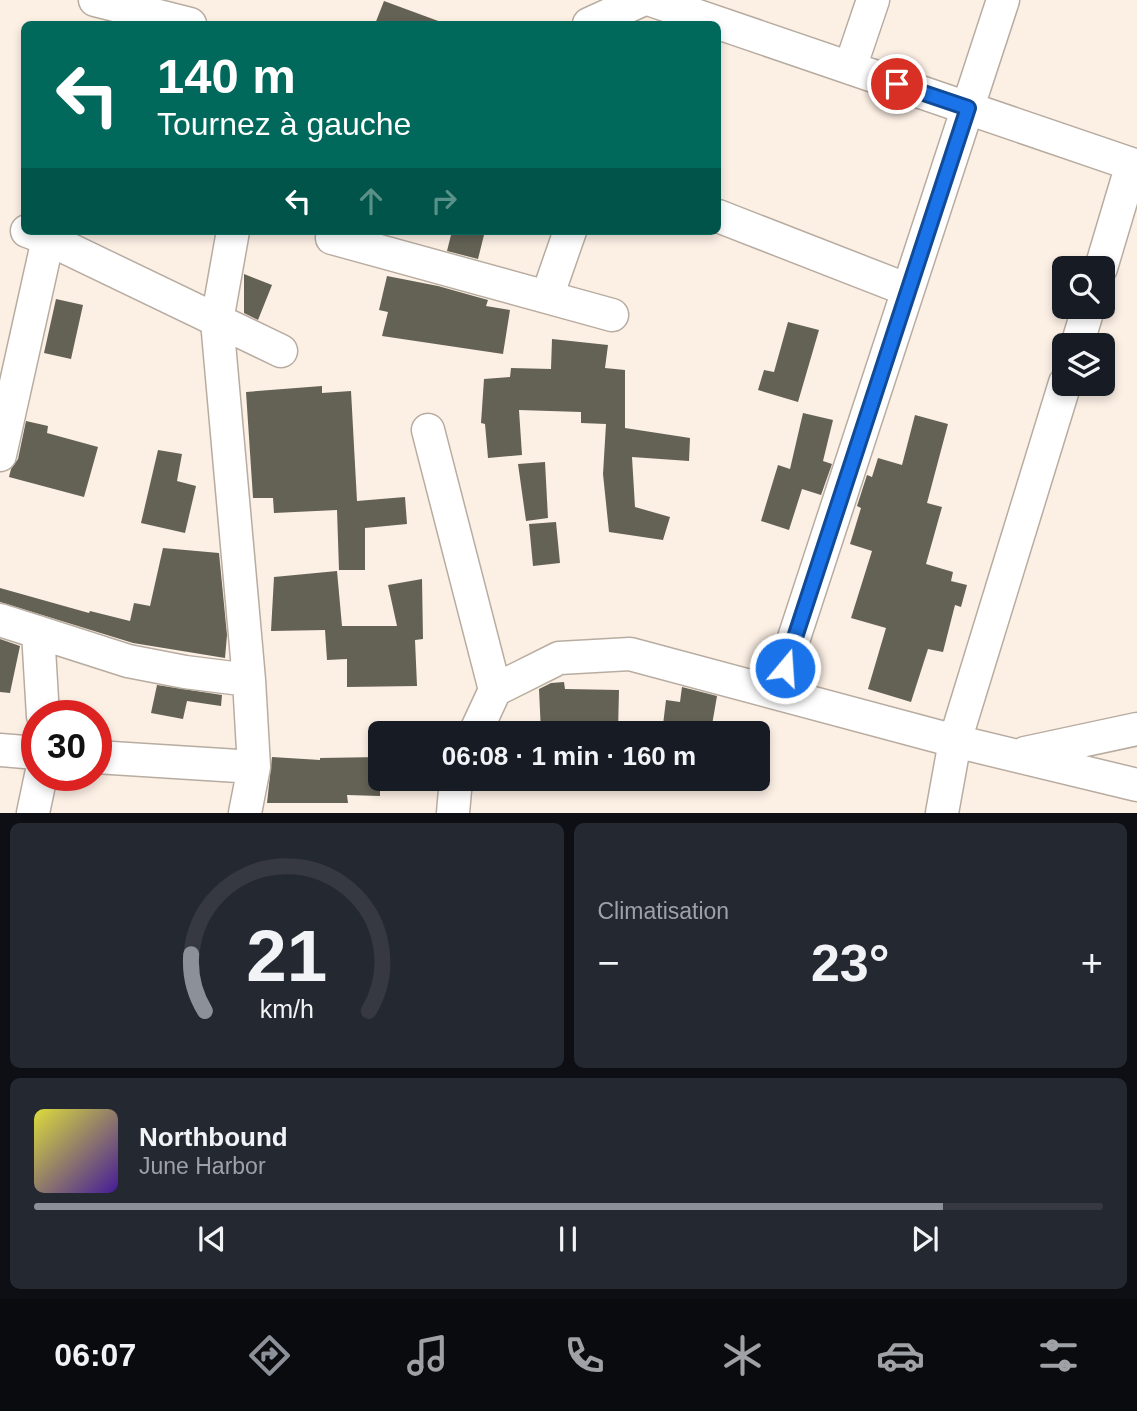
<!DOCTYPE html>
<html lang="fr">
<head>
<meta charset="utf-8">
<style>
  :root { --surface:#171b24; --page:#242831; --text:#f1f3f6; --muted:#9ea1a6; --line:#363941; --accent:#8c9099 }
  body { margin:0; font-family:Helvetica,sans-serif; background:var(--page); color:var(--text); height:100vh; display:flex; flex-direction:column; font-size:26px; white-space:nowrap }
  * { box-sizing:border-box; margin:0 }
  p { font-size:23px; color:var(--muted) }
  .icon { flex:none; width:38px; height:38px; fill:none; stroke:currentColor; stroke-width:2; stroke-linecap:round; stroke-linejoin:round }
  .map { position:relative; height:813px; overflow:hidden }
  .sheet { display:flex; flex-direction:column; gap:10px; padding:10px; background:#0d0f14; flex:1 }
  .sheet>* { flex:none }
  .guide { position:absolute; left:21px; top:21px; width:700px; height:214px; border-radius:10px; box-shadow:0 4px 10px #0003; background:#00695c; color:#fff; overflow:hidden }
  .tools { position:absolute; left:1052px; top:256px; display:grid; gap:14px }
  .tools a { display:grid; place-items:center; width:63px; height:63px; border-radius:10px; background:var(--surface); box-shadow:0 4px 10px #0003; font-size:35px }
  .speed { position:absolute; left:21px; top:700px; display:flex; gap:14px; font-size:35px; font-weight:700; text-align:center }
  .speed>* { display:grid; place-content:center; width:91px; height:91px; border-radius:50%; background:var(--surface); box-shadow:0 4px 10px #0003; line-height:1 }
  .speed .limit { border:10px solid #d22; background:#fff; color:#111 }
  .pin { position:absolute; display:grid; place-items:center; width:60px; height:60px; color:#fff; margin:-30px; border:4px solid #fff; border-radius:50%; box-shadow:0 2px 7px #0007 }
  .me { position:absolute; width:77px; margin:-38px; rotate:18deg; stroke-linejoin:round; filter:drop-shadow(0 0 5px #0008) }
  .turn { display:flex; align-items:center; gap:24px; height:147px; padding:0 21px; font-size:32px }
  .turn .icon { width:91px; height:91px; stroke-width:2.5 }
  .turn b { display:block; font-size:49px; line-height:60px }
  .lanes { display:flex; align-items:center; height:66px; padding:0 21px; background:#0003; justify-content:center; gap:35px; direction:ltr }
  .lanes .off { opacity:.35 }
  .big { font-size:52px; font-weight:600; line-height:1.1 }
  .sheet .tile { flex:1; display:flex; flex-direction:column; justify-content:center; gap:10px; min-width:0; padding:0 24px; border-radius:10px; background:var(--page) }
  .sheet .dial { align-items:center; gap:0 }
  .dial svg { height:182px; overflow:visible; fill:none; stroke:var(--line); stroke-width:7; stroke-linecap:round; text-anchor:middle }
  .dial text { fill:var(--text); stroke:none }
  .song { display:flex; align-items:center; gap:21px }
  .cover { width:84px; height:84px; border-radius:10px; background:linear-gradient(135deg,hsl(60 70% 55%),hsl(260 70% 35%)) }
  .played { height:7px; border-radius:4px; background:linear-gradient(90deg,var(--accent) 85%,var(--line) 85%) }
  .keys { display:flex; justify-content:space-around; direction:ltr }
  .heat { display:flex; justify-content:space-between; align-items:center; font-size:38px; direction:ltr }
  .sheet .tiles { flex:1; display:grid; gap:10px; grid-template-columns:1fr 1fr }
  .tile:last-child { grid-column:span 2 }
  .trip { position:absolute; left:368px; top:721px; width:402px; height:70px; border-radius:10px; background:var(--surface); box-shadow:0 4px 10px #0003; font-weight:600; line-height:70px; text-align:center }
  .dock { display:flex; height:112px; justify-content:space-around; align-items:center; background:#090b0e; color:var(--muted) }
  .dock .icon { width:49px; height:49px }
  .dock .current { color:var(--accent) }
  .dock b { font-size:32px; color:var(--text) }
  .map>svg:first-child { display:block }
  .building { fill:#646255 }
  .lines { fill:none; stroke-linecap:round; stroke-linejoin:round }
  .minor-casing { stroke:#b8aca1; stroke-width:35 }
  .minor { stroke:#fff; stroke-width:32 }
  .route-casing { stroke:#114b97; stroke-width:18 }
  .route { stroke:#1a73e8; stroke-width:12 }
</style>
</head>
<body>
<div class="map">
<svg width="1137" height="813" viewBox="0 0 1137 813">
  <rect width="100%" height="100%" fill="#fcefe4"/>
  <path class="building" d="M 384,1 L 441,22 L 441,24 L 375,24 Z
    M 452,231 L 485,231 L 478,259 L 447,251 Z
    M 244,274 L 272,285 L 258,320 L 244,313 Z
    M 387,276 L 438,286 L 488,300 L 486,306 L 510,310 L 503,354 L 382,336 L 388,312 L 379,310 Z
    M 56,299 L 83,305 L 71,359 L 44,353 Z
    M 788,322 L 819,330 L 798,402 L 758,390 L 764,370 L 774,372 Z
    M 552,339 L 608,345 L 605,368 L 625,370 L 625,428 L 690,438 L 689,461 L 632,457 L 635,507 L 670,517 L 663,540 L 609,532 L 603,474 L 606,424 L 581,423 L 581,412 L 519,410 L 522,455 L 488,458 L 485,424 L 481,423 L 484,379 L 510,377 L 511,368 L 551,369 Z
    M 322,386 L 322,393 L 351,391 L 357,501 L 405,497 L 407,524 L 365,528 L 365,570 L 339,570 L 337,510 L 274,513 L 273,498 L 253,498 L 246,392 Z
    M 803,413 L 833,420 L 823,461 L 832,464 L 821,495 L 802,489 L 789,530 L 761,521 L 778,465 L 790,469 Z
    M 915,415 L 948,424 L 927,503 L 942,507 L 926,564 L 953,572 L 951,581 L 967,585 L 961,607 L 955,605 L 943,652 L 928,649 L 911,702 L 868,689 L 886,628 L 851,618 L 872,551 L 850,544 L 861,508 L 857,506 L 867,475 L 872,477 L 878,458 L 902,465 Z
    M 26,421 L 48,426 L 47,433 L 98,447 L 84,497 L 9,477 L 11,469 L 18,459 Z
    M 158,450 L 182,454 L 177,481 L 196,486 L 185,533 L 141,523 Z
    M 545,462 L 548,518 L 526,521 L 518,464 Z
    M 556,522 L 560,563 L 533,566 L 529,524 Z
    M 163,548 L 219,553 L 227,635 L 225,658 L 133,643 L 0,602 L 0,588 L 89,613 L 90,611 L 130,621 L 134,603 L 150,606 Z
    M 337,571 L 342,626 L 397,626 L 388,585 L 422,579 L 423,639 L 415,640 L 417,686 L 347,687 L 347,659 L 327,660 L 325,630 L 271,631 L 274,577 Z
    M 0,639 L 20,646 L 10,693 L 0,692 Z
    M 564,682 L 565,689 L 619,690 L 618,732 L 541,733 L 539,689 L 551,683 Z
    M 157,685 L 222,695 L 221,706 L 187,701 L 183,719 L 151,713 Z
    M 682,687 L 717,696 L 712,725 L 692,721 L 690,733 L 662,733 L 666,700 L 680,702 Z
    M 272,757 L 320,760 L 320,758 L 380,757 L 380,796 L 347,795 L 348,803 L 267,803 Z"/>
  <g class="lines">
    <defs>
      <path id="minor" d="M 95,0 L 190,24
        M 651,0 L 1137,166
        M 589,24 L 642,0
        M 850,68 L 873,0
        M 718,216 L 908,290
        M 27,231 L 48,239 L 281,351
        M 233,231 L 217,321 L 249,680 L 254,767 L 245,813
        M 332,238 L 612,315
        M 1101,268 L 1132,164
        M 547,297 L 570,231
        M 1077,345 L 1089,306
        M 428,430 L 495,690 L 475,733
        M 0,455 L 48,239
        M 0,620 L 128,661 L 185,672 L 249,680
        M 38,632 L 43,716
        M 495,690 L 559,658 L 630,654 L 955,741 L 1137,785
        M 776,693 L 1003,0
        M 0,750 L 37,753
        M 1025,753 L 1137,729
        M 96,757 L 254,767
        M 33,813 L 41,775
        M 453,813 L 456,779
        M 942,813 L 955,741 L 1065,383"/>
    </defs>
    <use href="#minor" class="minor-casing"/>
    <use href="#minor" class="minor"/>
  </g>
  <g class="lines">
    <defs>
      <path id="route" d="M 785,668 L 968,108 L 897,84"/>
    </defs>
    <use href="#route" class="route-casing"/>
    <use href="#route" class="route"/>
  </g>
</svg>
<div class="tools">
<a><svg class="icon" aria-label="search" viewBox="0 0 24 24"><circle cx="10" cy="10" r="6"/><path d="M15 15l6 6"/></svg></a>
<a><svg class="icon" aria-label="layers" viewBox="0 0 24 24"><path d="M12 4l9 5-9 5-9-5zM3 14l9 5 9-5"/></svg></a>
</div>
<div class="speed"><div class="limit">30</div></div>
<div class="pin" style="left:897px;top:84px;background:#d93025"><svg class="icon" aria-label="arrive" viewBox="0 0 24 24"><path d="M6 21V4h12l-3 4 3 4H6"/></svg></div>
<svg class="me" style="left:785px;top:668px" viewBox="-20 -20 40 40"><circle r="17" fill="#1a73e8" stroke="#fff" stroke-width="3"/><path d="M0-11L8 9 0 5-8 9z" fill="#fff"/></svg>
<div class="trip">06:08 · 1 min · 160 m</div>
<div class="guide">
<div class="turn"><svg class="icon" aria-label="left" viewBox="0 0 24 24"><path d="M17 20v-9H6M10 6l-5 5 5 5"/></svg><div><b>140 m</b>Tournez à gauche</div></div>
<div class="lanes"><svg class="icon" aria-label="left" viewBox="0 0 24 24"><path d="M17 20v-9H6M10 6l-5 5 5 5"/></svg><svg class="icon off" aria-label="ahead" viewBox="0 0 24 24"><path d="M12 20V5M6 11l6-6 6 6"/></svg><svg class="icon off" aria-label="right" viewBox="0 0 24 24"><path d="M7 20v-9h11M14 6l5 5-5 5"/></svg></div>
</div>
</div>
<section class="sheet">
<div class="tiles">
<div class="tile dial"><svg viewBox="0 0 100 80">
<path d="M14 69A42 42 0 1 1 86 69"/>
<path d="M14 69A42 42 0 0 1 8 44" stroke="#8c9099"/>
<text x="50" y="56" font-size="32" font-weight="700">21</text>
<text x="50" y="72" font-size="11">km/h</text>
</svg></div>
<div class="tile"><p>Climatisation</p>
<div class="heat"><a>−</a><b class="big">23°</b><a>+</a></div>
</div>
<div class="tile">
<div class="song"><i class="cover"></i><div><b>Northbound</b><p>June Harbor</p></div></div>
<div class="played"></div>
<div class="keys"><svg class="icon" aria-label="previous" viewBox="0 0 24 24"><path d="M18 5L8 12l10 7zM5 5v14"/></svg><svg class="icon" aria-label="pause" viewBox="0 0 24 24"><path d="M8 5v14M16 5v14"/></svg><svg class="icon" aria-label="next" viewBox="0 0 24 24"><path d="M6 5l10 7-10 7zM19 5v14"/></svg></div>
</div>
</div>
</section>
<nav class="dock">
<b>06:07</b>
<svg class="icon current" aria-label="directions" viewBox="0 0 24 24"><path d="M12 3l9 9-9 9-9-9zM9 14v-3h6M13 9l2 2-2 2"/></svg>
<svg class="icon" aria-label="music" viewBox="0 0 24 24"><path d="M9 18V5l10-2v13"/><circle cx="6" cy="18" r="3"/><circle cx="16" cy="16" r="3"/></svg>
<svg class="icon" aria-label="phone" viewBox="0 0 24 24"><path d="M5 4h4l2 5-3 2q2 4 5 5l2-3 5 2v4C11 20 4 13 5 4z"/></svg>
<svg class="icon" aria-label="climate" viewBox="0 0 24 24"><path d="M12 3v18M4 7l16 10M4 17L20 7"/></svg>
<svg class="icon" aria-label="car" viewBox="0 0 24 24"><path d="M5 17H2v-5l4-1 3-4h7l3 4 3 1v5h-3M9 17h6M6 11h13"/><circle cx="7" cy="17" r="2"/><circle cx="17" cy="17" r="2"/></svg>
<svg class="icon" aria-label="filters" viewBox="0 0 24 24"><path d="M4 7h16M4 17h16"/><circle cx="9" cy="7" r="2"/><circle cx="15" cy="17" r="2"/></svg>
</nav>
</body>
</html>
